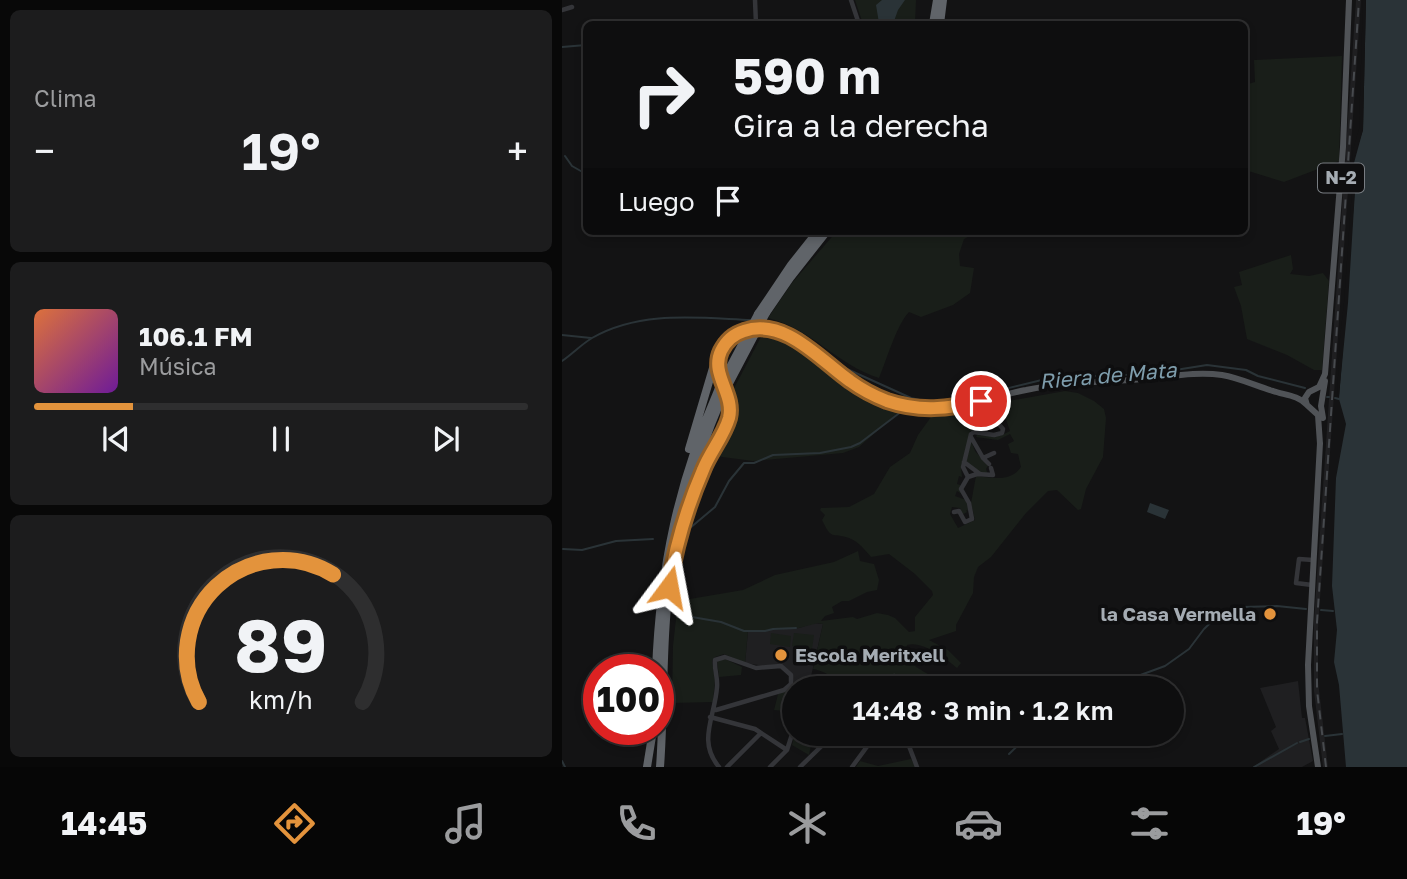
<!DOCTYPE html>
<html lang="es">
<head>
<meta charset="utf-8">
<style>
  :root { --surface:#0e0e0f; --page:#1c1c1d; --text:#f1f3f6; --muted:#9b9c9e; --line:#2e2e2f; --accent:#e3933c }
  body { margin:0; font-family:"Golos Text",sans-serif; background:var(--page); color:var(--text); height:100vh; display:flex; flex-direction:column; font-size:26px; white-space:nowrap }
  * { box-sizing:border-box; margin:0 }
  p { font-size:23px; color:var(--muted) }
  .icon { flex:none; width:38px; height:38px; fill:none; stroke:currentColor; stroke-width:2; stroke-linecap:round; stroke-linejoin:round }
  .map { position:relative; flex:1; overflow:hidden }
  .side { display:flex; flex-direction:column; gap:10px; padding:10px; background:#080808; width:562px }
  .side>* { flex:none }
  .guide { position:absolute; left:21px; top:21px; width:665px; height:214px; border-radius:10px; box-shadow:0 4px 10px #0003,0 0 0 2px var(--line); background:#0e0e0f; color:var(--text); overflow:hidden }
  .speed { position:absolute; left:21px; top:654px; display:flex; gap:14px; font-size:35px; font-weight:700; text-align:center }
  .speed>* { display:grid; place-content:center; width:91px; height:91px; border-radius:50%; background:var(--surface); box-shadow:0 4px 10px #0003,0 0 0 2px var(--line); line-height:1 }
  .speed .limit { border:10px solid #d22; background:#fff; color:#111 }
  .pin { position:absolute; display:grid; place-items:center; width:60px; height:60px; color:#fff; margin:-30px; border:4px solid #fff; border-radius:50%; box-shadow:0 2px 7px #0007 }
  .me { position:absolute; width:77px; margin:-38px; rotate:13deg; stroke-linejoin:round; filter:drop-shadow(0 0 5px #0008) }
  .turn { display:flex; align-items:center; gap:24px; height:147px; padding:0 35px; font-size:32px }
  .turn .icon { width:91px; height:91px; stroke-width:2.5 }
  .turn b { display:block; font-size:49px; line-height:60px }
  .then { display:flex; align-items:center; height:66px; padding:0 35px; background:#0003; gap:14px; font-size:26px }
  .big { font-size:52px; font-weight:600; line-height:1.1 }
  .side .tile { flex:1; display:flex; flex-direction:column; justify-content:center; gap:10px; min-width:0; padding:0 24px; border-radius:10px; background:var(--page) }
  .side .dial { align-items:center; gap:0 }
  .dial svg { height:182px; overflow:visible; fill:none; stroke:var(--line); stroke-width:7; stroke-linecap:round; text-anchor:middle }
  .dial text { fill:var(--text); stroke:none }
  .song { display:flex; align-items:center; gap:21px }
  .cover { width:84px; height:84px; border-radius:10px; background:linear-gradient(135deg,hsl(20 70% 55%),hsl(280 70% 35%)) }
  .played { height:7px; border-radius:4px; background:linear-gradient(90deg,var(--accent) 20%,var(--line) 20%) }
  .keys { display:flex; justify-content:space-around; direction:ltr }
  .heat { display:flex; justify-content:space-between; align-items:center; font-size:38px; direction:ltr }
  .trip { position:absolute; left:220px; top:676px; width:402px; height:70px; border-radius:35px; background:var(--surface); box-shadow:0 4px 10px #0003,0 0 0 2px var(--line); font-weight:600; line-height:70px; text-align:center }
  .dock { display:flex; height:112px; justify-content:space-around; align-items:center; background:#060606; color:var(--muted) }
  .dock .icon { width:49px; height:49px }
  .dock .active { color:var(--accent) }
  .dock b { font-size:32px; color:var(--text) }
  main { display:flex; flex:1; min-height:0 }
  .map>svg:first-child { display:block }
  .built { fill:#1f1f21 }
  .green { fill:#191e19 }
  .water { fill:#2a3337 }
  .pier { fill:#131314 }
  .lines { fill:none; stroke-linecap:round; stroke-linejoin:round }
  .stream { stroke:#2a3337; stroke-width:2 }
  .minor { stroke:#343539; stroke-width:4.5 }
  .major { stroke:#505357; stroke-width:6 }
  .highway { stroke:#606469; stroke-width:8 }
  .rail { stroke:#474a4e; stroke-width:2; stroke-dasharray:9 7; stroke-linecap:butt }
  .highway-bridge { stroke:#606469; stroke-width:8 }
  .route-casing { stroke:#946027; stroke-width:18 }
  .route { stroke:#e3933c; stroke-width:12 }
  .poi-dot { fill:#e3933c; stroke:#0e0e0f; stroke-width:2.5 }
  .labels { text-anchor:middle; stroke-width:7; stroke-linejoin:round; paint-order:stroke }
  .shield { fill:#0e0e0f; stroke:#787d82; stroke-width:2 }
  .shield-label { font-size:18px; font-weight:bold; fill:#a5acb3 }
  .poi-label { font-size:19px; font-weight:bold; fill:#a5acb3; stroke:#0e0e0f; text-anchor:end }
  .water-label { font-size:21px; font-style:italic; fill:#7e9dac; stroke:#0e0e0f }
</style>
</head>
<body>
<main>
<section class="side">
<div class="tile"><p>Clima</p>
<div class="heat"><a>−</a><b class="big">19°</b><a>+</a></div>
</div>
<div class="tile">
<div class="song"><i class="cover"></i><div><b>106.1 FM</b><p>Música</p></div></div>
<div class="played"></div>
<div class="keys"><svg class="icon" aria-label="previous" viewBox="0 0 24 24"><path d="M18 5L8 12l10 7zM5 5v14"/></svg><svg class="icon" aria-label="pause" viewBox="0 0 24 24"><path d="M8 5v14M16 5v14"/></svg><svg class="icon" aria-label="next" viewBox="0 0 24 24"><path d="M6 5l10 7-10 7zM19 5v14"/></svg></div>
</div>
<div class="tile dial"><svg viewBox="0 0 100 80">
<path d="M14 69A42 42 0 1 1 86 69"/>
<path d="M14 69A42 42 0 0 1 73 13" stroke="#e3933c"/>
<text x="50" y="56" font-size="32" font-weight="700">89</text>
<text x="50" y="72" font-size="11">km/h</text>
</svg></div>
</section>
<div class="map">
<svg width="846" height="767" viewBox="0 0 846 767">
  <rect width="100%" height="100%" fill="#131314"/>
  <path class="built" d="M 794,0 L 799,0 L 756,628 L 756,681 L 766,767 L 761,767 L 752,691 L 752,621 Z
    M 252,623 L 261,624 L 247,685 L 254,683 L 262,688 L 233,688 L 229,673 L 221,665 L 196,665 L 183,663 L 186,631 L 237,628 Z
    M 736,681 L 740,718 L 743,718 L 751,761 L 740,767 L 691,767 L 717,749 L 709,731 L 714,727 L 698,688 Z"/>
  <path class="green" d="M 293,0 L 354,0 L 353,24 L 301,24 Z
    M 780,56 L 777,161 L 722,182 L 683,170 L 682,105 L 686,104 L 686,84 L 693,82 L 692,60 Z
    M 275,231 L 417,231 L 402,239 L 397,254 L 398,266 L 412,268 L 408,293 L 391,305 L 359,317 L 347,312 C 334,326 325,359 317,378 C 275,365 249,328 206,318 L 230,283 Z
    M 729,255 L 731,269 L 728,274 L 747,276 L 761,273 L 767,281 L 760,370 L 752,370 L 725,355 L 685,339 L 679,306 L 672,287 L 680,285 L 677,272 Z
    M 200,335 L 225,344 L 252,359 L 282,385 L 305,399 L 339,410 L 297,447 L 281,453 L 191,461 L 153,456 L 174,418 L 170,392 Z
    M 503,391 L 516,393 L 532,401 L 542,409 L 544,418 L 541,457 L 524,489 L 519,509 L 516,510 L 495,490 L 486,491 L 464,513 L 429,557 L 416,567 L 412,577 L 411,593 L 394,625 L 394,631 L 367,640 L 386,650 L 399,663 L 395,668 C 384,658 359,640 345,645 C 339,664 364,672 377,680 L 378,684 L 368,688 L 357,688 C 334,660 322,688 297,688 C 281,688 267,671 251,669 L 261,624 L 256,623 L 237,628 L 186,631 L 183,663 L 162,654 L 153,657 L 150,661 L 153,679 L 151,702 L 110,703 L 111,646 L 116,601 L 181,590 L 213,575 L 272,562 L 296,551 L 298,561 L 312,564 L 317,580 L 315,590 L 305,592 L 287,601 L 280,601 L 270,607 L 272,613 L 263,616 L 259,621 L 291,617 L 295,619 L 315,613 L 326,615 L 333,618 L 347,632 L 353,631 L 353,617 L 371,595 L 370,591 L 353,574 L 327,554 L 309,557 C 303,550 296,541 287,538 C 269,532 270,541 260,520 L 263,515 L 258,510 L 259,508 L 287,507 L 312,494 L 328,467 L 348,453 L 356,435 L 369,417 L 408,414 L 407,429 L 431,433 L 408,431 L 399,467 L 400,477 L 397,476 L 395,484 L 398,485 L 400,494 L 395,491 L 393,496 L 404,500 L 407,511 L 404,510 L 405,512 L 400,515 L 398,508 L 390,507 L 388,514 L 396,528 L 413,520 L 409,503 L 414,476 C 431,478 449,482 459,467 L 456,454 L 449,453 L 446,444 L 452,441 L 448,434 L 436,440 L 414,437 L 415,435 L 438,436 L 448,431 L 442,414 L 441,402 Z
    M 409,441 L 413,451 L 426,466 L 424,469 L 426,474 L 420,474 L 404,462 Z
    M 209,633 L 229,636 L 228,647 L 208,644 Z
    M 232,633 L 252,635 L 250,649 L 230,646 Z
    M 163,659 L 180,667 L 179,675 L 157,677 L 155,661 Z
    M 229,687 L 233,690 L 233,712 L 212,710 L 216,694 Z
    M 233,733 L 250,740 L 247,755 L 230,745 Z
    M 349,759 L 354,767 L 294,767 L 298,761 L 316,766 Z"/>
  <path class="water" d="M 320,0 L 343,0 L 336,10 L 331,24 L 317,23 L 314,5 Z
    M 804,0 L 845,0 L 845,767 L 784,767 L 777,685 L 772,662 L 775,630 L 770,586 L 774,478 L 784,424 L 777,399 L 794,175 L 792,163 L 801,130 Z
    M 588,503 L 607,510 L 603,519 L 585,512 Z"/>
  <path class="pier" d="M 801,0 L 804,0 L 801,130 L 791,160 L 790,153 L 797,129 Z
    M 789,164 L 792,164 L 794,175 L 786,303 L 777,395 L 775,396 L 778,338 L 782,303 L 791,175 Z"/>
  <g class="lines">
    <path class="stream" d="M 0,47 L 24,45
      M 3,156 L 10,166 L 24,174
      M 202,321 L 215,323 L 240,334 L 285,369 L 349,398 L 366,402 L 406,398 L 488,378 L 588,374 L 645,365 L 684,370 L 696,376 L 743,388
      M 0,335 L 29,338
      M 0,361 C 10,354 20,344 30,338 C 79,310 136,318 190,320
      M 765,397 L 767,397
      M 773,398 L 777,399
      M 128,528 L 153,507 L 167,481 L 182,463 L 192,463 L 211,455 L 258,453 L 289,447 L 298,443 L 340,411
      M 1,549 L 20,550 L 54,541 L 91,539
      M 759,610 L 771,611
      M 130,617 L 159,622 L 182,631 L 203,631 L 211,629 L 234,628
      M 543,688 L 603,666 L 627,649 L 642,629 L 661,611 L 679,607 L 715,606 L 744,609
      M 763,736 L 780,734
      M 738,742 L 747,739
      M 447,754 L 469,733
      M 0,761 L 3,767
      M 692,767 L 735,743"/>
    <path class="minor" d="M 193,0 L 194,24
      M 289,0 L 297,24
      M 0,10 L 10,7
      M 409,437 L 421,458 L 432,453
      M 421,458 L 427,464
      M 402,462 L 418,474
      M 406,477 L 401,467 L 409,434 L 412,432 L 432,435 L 440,433 L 441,429 L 434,421 L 410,412 L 406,404
      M 406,477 L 415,474 L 431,475 L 429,468
      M 392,512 L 397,511 L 403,522 L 410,519 L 407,503 L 399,489 L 406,477
      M 750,585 L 734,583 L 737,559 L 751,560
      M 278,688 L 280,685 L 287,688
      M 309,688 L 332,676 L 346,680 L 355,688
      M 372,688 L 379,686 L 383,688
      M 154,710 L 222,690 L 229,684 L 229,675 L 219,666 L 194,668 L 163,657 L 153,660 C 152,669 156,678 155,687 C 153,717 135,741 157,767
      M 148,717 L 193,729 L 225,750
      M 283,733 L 308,742
      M 350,733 L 347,746 L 355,767
      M 165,767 L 199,733
      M 208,767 L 225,750 L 233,725
      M 238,767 L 273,733
      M 290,767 L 315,733"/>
    <path class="major" d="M 171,336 C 221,309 261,366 300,389 C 323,403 353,411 381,409 C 409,406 436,395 464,390 C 503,382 541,382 581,379 C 606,377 634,371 660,375 C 678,378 694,386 711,391 C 722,395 736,395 745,405
      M 761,418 L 759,406 L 763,381
      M 758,444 L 756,415 L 745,405 L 743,398 L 747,392 L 757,387 L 763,374 L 781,147 L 787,0
      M 756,767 L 747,706 L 746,665 L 758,443"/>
    <path class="highway" d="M 371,24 L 375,0
      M 378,24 L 381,0
      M 204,313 L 228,278 L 265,231
      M 196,314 L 229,265 L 256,231
      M 127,449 L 154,358
      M 128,503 C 134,486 141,468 149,452 C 156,440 167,427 168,413 C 172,379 138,373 171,336
      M 94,670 C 98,568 116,482 157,388
      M 85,767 L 91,730
      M 98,767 C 102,714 100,660 105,607 C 111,533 132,463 161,395"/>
    <path class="rail" d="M 764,767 L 755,690 L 755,622 L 797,0"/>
    <path class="highway-bridge" d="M 157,388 L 196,314
      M 161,395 L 204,313"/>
  </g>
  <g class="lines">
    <defs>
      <path id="route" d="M 107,587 C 113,547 125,507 141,470 C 148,452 162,436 167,418 C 173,394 148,374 159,351 C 164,341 172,334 182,331 C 223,317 259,361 288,381 C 299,389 312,396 325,401 C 357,412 387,409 419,401"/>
    </defs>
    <use href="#route" class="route-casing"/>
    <use href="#route" class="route"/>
  </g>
  <g class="poi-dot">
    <circle cx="708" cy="614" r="7"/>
    <circle cx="219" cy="655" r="7"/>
  </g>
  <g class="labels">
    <rect class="shield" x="756" y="163.5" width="46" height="29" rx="5"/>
    <g class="shield-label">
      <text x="779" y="184">N-2</text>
    </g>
    <g class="poi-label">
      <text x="694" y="621">la Casa Vermella</text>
      <text x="233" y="662" text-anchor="start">Escola Meritxell</text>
    </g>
    <g class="water-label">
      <text transform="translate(546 376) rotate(-5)" y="7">Riera de Mata</text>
    </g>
  </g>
</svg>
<div class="speed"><div class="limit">100</div></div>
<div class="pin" style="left:419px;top:401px;background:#d93025"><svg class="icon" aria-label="arrive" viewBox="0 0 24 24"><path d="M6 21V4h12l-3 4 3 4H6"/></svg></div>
<svg class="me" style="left:107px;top:587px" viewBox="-20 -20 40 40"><path d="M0-17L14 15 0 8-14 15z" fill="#e3933c" stroke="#fff" stroke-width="4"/></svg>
<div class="trip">14:48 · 3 min · 1.2 km</div>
<div class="guide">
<div class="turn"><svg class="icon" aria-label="right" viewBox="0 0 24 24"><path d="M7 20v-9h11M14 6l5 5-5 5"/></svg><div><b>590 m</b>Gira a la derecha</div></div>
<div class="then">Luego<svg class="icon" aria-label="arrive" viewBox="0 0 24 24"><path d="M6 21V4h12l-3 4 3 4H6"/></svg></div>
</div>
</div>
</main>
<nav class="dock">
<b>14:45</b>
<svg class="icon active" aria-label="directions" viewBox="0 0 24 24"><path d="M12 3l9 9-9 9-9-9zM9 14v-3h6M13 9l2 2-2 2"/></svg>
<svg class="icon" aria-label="music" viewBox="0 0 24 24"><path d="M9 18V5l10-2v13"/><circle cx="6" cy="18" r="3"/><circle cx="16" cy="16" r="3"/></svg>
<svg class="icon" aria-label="phone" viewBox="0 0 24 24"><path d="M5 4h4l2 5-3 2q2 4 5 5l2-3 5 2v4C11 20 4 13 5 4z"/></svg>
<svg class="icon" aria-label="climate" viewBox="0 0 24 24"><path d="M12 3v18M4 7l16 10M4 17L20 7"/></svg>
<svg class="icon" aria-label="car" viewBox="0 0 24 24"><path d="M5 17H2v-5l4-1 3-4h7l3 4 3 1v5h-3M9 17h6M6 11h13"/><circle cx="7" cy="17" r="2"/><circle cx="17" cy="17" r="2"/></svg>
<svg class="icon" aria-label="filters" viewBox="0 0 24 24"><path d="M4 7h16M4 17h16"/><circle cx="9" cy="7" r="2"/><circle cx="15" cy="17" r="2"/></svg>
<b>19°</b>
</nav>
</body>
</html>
